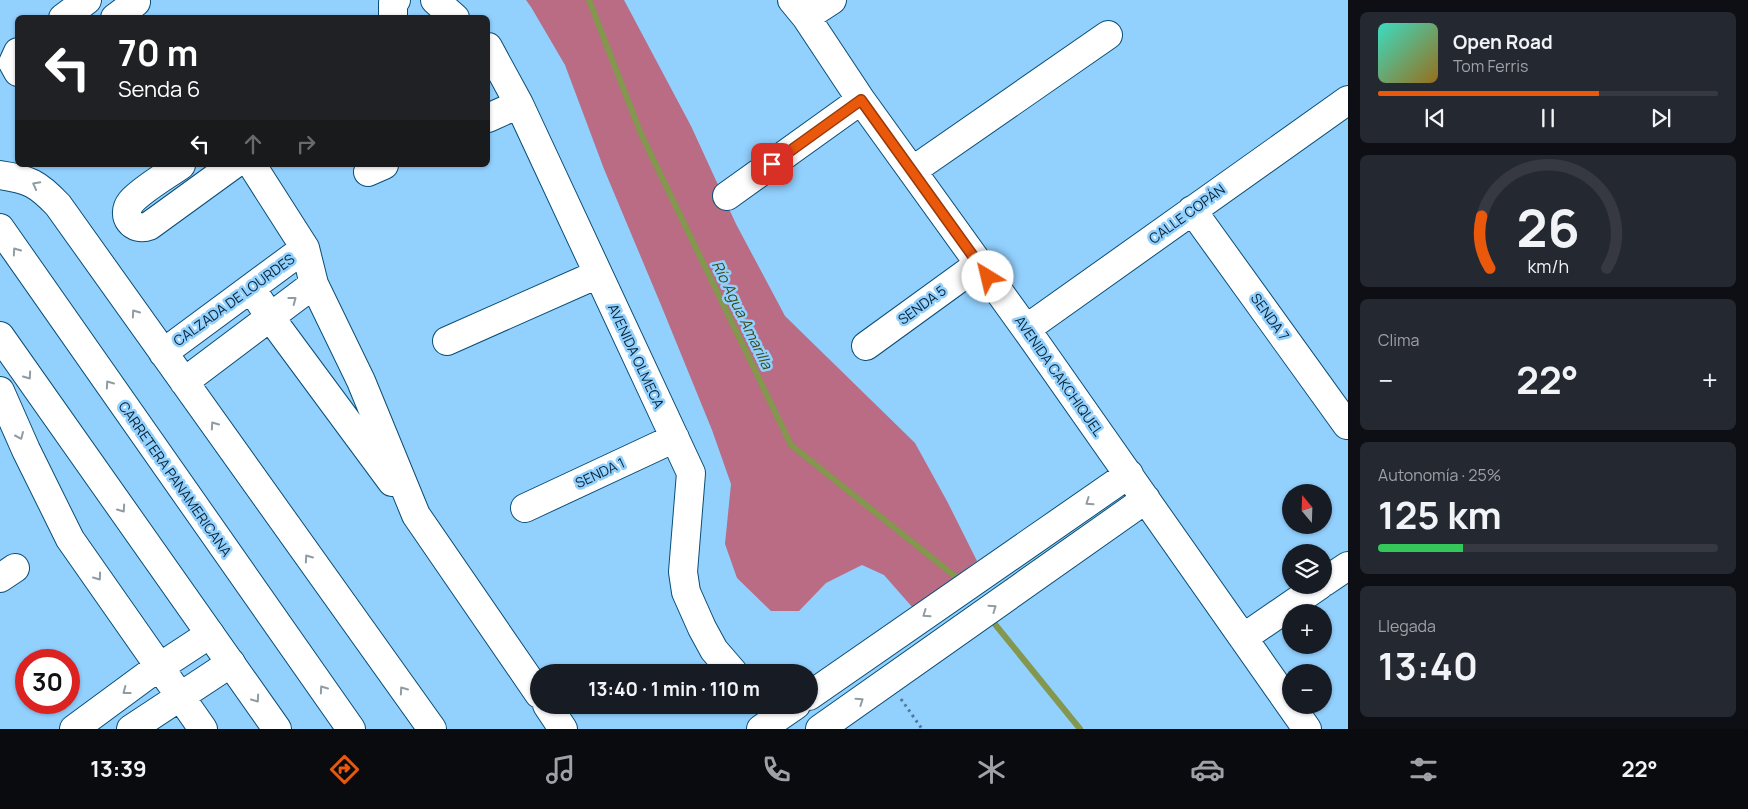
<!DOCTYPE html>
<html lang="es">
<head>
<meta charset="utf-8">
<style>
  :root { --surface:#171b24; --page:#242831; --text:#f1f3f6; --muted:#9ea1a6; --line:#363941; --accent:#ea580c }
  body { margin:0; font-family:Manrope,sans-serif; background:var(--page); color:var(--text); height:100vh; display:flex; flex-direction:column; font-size:19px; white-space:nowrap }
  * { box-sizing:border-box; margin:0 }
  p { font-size:16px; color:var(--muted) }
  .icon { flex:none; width:28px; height:28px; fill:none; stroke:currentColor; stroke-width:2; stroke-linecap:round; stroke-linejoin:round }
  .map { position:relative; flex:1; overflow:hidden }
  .side { display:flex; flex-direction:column; gap:12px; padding:12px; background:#0d0f14; width:400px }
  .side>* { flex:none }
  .guide { position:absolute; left:15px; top:15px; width:475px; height:152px; border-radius:8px; box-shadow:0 1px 4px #0004; background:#202124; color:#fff; overflow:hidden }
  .needle { width:32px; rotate:341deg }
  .buttons { position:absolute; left:1282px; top:484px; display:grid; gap:10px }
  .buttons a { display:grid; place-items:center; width:50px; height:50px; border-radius:50%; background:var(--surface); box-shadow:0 1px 4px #0004; font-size:25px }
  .speed { position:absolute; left:15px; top:649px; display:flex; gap:10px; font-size:25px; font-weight:700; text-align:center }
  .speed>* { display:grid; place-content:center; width:65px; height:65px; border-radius:50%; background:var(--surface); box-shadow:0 1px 4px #0004; line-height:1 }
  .speed .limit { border:8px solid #d22; background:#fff; color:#111 }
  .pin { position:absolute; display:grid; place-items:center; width:42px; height:42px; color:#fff; margin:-21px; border-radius:10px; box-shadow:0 2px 8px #0006 }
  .me { position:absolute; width:55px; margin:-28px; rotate:324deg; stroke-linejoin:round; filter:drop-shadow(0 0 4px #0008) }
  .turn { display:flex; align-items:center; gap:18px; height:105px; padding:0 20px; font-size:22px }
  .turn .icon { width:65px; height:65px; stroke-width:2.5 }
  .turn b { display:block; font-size:35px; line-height:42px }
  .lanes { display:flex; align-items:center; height:48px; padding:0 20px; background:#0003; justify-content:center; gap:25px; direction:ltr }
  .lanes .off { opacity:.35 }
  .big { font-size:38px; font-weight:700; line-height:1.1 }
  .side .card { flex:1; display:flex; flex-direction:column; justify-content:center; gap:8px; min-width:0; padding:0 18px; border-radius:8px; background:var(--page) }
  .side .dial { align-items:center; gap:0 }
  .dial svg { height:130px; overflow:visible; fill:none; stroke:var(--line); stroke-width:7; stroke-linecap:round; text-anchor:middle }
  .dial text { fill:var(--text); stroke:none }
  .song { display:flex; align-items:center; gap:15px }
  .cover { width:60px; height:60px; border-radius:8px; background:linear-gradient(135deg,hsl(170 70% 55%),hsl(40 70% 35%)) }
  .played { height:5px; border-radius:2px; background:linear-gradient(90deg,var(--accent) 65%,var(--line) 65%) }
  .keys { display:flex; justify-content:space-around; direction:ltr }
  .heat { display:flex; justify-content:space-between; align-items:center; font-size:28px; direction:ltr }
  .charge { height:8px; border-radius:4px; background:linear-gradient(90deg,#34c759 25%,var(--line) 0) }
  .trip { position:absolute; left:530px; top:664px; width:288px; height:50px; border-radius:25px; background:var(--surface); box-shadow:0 1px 4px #0004; font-weight:700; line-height:50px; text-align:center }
  .tabs { display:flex; height:80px; justify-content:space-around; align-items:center; background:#090b0e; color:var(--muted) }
  .tabs .icon { width:35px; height:35px }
  .tabs .active { color:var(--accent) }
  .tabs b { font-size:22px; color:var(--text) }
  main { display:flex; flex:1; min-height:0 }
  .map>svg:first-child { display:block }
  .forest { fill:#b96c83 }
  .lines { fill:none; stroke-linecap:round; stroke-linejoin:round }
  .stream { stroke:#84974e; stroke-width:6 }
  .minor-casing { stroke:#0a4e75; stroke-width:30 }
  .highway-casing { stroke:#0a4e75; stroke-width:30 }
  .path { stroke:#4e7999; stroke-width:3; stroke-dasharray:2.5 4; stroke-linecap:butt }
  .minor { stroke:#fff; stroke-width:28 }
  .highway { stroke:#fff; stroke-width:28 }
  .oneway { stroke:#909ca3 }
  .route-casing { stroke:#983908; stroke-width:12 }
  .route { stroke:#ea580c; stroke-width:9 }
  .labels { text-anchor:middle; stroke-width:5; stroke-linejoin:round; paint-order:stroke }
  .street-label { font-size:14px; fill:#092233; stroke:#92d0fe }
  .water-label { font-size:15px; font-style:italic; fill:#3c4811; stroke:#92d0fe }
</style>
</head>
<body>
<main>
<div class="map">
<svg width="1348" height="729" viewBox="0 0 1348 729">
  <rect width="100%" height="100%" fill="#92d0fe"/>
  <path class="forest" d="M 526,0 L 624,0 L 691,126 L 736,224 L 785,316 L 915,443 L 948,503 L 977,561 L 913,608 L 884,575 L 862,565 L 826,583 L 799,611 L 771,611 L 737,578 L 725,544 L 731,484 L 712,430 L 661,305 L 604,169 L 565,65 L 531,7 Z"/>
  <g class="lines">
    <path class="stream" d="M 589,0 L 641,134 L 791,445 L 956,577
      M 994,623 L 1080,729"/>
    <defs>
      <path id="minor" d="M 435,0 L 455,18
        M 792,0 L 806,17 L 861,100 L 1026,329 L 1307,729
        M 806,17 L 832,0
        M 63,18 L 87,0
        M 115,18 L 136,2
        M 393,18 L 393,3 L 396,0
        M 488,47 L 519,104 L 691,473 L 683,572 L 686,592 L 702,628 L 714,650 L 733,672
        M 18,52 L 13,63 L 18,72
        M 488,118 L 519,104
        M 181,165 C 167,175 141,190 131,202 C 120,216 133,232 149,226 L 233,165
        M 252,165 L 305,248 L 314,284 L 361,381 L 416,515 L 539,694
        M 912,171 L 1108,35
        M 368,172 L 384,165
        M 0,175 C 29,179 38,184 58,205 L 432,729
        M 727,196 L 861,100
        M 1192,210 L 1347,425
        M 251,288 L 270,317 L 392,482
        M 1026,329 L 1348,100
        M 447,341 L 598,274
        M 866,346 L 979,264
        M 163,353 L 305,248
        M 184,382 L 314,284
        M 0,391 L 26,450 L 70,539 L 203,729
        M 525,508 L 675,438
        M 0,578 L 15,568
        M 1324,582 L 1348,566
        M 1243,638 L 1320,585
        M 809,696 L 1129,474
        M 547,705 L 563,729
        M 74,729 L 146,676 L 210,634
        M 131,729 L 231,663
        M 761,729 L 796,705
        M 820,729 L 1146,499"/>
      <path id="highway" d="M 0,228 L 351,729
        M 0,336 L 277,729"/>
    </defs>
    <use href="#minor" class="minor-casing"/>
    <use href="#highway" class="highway-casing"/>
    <path class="path" d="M 901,699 L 922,729"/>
    <use href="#minor" class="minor"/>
    <use href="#highway" class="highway"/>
  </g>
  <defs><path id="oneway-chevron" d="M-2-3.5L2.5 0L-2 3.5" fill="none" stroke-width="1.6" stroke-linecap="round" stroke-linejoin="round" transform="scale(1.25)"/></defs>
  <g class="oneway">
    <use href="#oneway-chevron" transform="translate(36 185) rotate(-152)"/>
    <use href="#oneway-chevron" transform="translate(16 251) rotate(-125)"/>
    <use href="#oneway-chevron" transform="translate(293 300) rotate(-37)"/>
    <use href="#oneway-chevron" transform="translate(135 313) rotate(-125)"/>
    <use href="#oneway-chevron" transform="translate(28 376) rotate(55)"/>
    <use href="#oneway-chevron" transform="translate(109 384) rotate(-125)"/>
    <use href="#oneway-chevron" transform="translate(214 425) rotate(-125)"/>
    <use href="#oneway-chevron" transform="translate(20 436) rotate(66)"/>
    <use href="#oneway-chevron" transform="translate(1089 502) rotate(145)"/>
    <use href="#oneway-chevron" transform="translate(122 509) rotate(55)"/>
    <use href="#oneway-chevron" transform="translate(308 558) rotate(-125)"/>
    <use href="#oneway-chevron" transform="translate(98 577) rotate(54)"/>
    <use href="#oneway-chevron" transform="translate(993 608) rotate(-35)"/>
    <use href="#oneway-chevron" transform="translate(926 614) rotate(145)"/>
    <use href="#oneway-chevron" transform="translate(323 689) rotate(-125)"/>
    <use href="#oneway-chevron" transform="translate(403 690) rotate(-125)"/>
    <use href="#oneway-chevron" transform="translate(126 691) rotate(143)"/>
    <use href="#oneway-chevron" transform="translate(256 699) rotate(55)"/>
    <use href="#oneway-chevron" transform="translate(860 701) rotate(-34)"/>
  </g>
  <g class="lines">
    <defs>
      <path id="route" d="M 772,164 L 861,100 L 988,277"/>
    </defs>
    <use href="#route" class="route-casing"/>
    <use href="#route" class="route"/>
  </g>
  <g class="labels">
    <g class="street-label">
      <text transform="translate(1187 214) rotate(-36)" y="5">CALLE COPÁN</text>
      <text transform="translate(234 300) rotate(-36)" y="5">CALZADA DE LOURDES</text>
      <text transform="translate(922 305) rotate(-36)" y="5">SENDA 5</text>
      <text transform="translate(1270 317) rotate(54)" y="5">SENDA 7</text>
      <text transform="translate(636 356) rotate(65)" y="5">AVENIDA OLMECA</text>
      <text transform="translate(1059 376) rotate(55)" y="5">AVENIDA CAKCHIQUEL</text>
      <text transform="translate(600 473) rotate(-25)" y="5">SENDA 1</text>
      <text transform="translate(175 479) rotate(55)" y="5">CARRETERA PANAMERICANA</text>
    </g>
    <g class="water-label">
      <text transform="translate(742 315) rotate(64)" y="5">Río Agua Amarilla</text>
    </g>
  </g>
</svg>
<div class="buttons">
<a><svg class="needle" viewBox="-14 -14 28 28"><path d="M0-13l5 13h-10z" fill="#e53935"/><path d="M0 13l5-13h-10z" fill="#9ea1a6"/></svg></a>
<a><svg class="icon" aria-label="layers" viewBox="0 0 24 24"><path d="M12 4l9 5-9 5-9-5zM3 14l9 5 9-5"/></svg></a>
<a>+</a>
<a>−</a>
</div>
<div class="speed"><div class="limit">30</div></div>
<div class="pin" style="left:772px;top:164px;background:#d93025"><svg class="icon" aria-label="arrive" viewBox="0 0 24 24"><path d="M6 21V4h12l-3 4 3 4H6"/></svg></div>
<svg class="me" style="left:988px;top:277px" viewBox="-20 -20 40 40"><circle r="19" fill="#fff"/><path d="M0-13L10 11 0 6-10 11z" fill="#ea580c"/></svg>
<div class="trip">13:40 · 1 min · 110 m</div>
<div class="guide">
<div class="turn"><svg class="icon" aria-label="left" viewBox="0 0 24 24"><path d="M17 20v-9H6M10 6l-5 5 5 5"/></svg><div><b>70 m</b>Senda 6</div></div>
<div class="lanes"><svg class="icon" aria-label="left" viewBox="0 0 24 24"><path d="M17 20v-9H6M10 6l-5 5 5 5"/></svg><svg class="icon off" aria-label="ahead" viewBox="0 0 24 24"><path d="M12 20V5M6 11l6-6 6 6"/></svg><svg class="icon off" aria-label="right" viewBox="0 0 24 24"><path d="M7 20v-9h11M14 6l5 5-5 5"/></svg></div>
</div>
</div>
<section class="side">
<div class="card">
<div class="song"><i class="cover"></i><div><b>Open Road</b><p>Tom Ferris</p></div></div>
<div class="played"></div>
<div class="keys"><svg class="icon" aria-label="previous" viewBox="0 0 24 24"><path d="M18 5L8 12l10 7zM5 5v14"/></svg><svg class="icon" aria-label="pause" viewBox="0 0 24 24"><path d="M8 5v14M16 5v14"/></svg><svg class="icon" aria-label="next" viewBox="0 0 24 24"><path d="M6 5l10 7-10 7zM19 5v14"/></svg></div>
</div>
<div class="card dial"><svg viewBox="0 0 100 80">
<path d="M14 69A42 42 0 1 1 86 69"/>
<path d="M14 69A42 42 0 0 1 9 37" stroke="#ea580c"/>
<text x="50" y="56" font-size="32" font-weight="700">26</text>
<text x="50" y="72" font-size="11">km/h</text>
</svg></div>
<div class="card"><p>Clima</p>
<div class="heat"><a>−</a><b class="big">22°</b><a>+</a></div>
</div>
<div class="card"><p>Autonomía · 25%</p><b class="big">125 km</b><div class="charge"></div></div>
<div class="card"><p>Llegada</p><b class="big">13:40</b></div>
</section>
</main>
<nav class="tabs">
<b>13:39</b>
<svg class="icon active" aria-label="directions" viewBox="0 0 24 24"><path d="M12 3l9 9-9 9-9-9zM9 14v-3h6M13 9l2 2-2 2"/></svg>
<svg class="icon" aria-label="music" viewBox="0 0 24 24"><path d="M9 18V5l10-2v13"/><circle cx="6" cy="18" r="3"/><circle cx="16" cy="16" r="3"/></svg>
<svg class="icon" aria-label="phone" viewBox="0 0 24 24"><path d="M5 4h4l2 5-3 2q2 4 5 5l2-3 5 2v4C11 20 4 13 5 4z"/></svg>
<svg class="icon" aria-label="climate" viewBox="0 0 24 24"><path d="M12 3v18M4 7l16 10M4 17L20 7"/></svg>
<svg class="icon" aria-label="car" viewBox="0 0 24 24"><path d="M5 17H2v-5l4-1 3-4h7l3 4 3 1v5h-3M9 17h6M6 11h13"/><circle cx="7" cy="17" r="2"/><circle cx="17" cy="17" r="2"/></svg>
<svg class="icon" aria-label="filters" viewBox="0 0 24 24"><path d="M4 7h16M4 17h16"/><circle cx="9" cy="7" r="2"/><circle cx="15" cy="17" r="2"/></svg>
<b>22°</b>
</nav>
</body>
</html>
